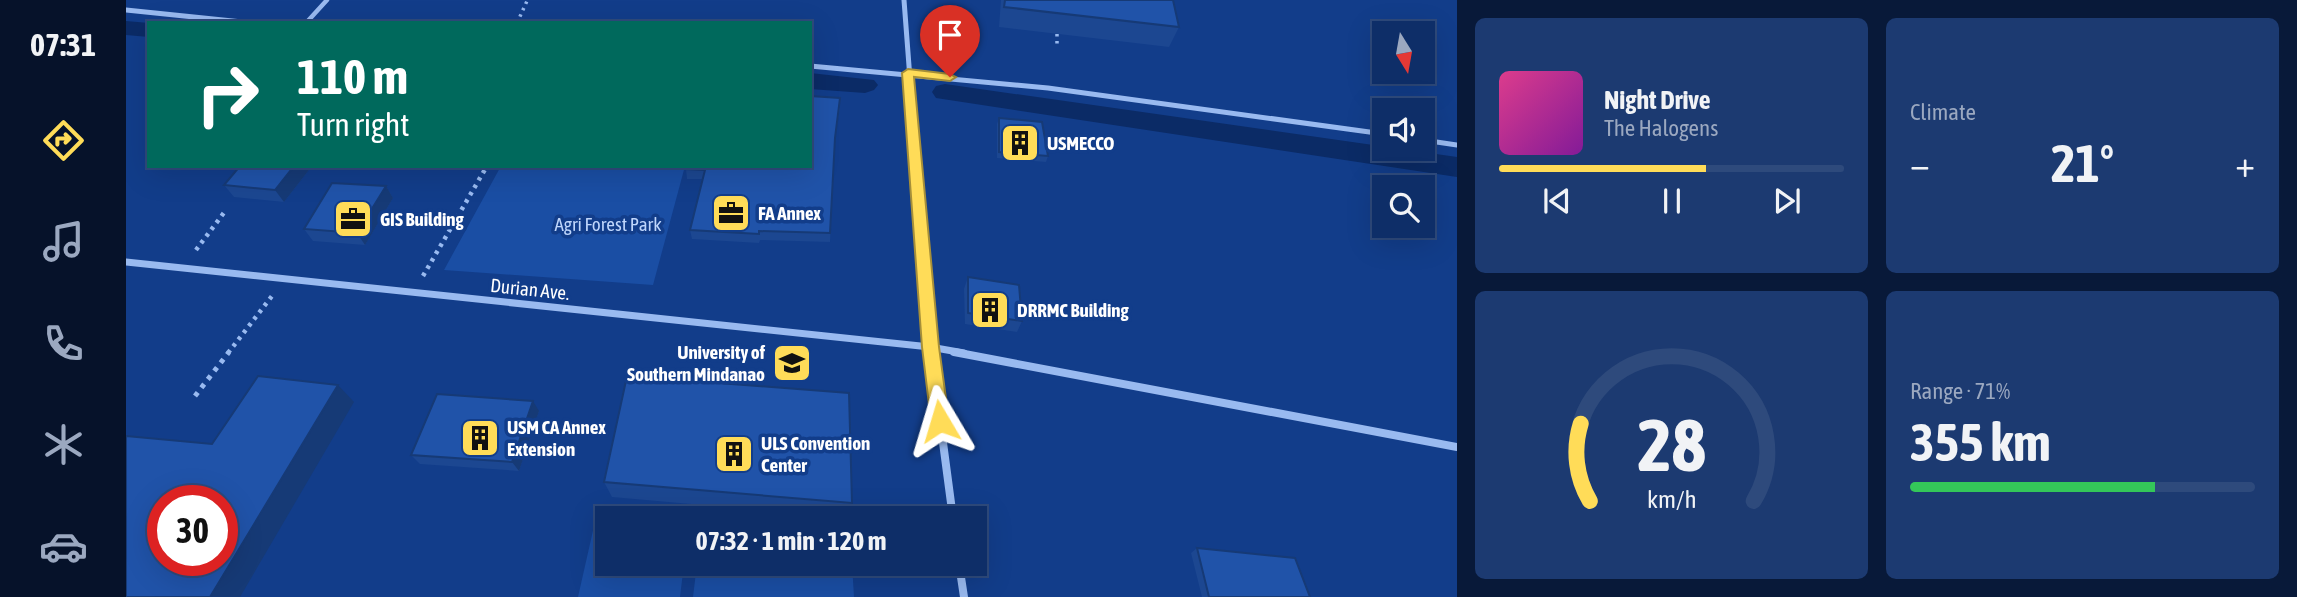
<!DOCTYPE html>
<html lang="en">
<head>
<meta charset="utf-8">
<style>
  :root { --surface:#0e2e68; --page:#1c3a71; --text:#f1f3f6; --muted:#9ba8c0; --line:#2e4a7c; --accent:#ffdc58 }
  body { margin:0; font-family:"Asap Condensed",sans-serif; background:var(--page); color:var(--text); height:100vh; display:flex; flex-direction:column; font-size:26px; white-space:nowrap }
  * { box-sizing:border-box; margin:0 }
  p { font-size:23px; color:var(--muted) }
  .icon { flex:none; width:38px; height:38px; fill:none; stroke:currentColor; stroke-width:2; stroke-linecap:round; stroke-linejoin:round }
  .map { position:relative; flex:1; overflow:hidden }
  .details { display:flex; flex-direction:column; gap:18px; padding:18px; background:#081939; width:840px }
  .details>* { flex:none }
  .top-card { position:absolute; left:21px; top:21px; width:665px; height:147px; border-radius:0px; box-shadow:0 7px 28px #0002,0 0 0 2px var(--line); background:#00695c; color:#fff; overflow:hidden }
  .needle { width:46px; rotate:169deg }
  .buttons { position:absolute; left:1246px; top:21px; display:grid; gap:14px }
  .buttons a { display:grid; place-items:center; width:63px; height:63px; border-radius:0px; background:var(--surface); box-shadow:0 7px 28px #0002,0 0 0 2px var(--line); font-size:35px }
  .speed { position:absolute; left:21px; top:485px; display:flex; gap:14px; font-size:35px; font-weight:700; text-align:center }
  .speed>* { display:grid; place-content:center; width:91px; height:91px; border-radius:50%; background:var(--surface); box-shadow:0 7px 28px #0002,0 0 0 2px var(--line); line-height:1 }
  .speed .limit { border:10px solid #d22; background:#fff; color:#111 }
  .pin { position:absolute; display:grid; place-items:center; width:60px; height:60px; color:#fff; margin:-72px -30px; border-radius:50% 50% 50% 0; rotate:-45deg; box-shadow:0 0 7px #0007 }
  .pin .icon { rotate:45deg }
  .me { position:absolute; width:77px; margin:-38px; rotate:353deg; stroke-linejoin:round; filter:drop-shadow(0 0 5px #0008) }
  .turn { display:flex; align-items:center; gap:24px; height:147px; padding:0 35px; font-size:32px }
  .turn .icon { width:91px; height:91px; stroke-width:2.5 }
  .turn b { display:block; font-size:49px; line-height:60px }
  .big { font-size:52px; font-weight:700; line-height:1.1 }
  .details .widget { flex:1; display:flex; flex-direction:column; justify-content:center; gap:10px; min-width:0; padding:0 24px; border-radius:10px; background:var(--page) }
  .details .dial { align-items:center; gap:0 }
  .dial svg { height:182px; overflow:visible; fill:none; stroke:var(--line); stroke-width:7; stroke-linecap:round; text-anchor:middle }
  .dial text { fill:var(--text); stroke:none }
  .song { display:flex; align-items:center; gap:21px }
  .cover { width:84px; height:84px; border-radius:10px; background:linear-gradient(135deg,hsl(330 70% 55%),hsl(290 70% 35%)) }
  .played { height:7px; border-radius:4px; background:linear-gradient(90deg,var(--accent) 60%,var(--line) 60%) }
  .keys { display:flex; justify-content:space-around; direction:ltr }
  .heat { display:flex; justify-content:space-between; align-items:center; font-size:38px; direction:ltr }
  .charge { height:10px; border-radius:5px; background:linear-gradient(90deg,#34c759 71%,var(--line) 0) }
  .details .tiles { flex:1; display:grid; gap:18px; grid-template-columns:repeat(2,1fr) }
  .trip { position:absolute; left:469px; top:506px; width:392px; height:70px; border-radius:0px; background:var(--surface); box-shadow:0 7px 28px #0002,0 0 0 2px var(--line); font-weight:700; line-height:70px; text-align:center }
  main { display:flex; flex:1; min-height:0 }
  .tab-bar { display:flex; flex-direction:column; width:126px; justify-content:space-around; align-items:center; background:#06122a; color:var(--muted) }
  .tab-bar .icon { width:49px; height:49px }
  .tab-bar .selected { color:var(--accent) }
  .tab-bar b { font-size:32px; color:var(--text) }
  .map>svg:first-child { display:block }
  .green { fill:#1a4ea4 }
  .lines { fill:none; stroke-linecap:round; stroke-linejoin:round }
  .canal { fill:#0b2b66; fill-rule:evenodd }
  .path-far2 { stroke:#99baf0; stroke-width:3.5; stroke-dasharray:2.5 4.5; stroke-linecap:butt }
  .path-far1 { stroke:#99baf0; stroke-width:4.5; stroke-dasharray:3.5 5; stroke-linecap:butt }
  .path { stroke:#99baf0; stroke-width:5; stroke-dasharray:4.5 6; stroke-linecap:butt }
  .service { stroke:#99baf0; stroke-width:4.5 }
  .minor-far2 { stroke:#99baf0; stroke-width:5 }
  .minor-far1 { stroke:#99baf0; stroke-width:7 }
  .minor { stroke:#99baf0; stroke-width:8 }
  .wall { fill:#1c4791 }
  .shaded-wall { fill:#163a76 }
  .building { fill:#2053a9; stroke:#163a76; stroke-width:2; fill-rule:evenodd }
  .route { fill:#ffdc58; stroke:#a68f39; stroke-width:2 }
  .labels { text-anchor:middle; stroke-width:7; stroke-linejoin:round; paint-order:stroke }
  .poi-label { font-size:19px; font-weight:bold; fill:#fff; stroke:#123d8a; text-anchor:start }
  .park-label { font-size:19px; fill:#bfd6fc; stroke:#123d8a }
  .street-label { font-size:19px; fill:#fff; stroke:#123d8a }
</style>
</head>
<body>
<main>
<nav class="tab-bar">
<b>07:31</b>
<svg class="icon selected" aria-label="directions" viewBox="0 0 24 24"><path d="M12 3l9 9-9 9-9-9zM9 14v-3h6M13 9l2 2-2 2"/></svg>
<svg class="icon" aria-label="music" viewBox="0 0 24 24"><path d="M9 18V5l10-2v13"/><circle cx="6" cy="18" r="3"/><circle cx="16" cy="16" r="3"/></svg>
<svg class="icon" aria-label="phone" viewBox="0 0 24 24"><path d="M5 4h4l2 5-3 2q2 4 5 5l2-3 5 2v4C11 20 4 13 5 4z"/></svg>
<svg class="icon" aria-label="climate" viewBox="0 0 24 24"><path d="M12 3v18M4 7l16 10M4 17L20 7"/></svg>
<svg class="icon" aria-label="car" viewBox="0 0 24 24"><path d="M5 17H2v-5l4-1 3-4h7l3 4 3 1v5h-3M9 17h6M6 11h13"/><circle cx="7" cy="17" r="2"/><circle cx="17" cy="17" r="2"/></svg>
</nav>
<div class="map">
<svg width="1331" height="597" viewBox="0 0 1331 597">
  <rect width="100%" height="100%" fill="#123d8a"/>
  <path class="green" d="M 375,166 L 559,166 L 527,285 L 318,270 Z
    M 473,504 L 565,515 L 564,518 L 481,518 L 481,564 L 558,564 L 554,597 L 452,597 Z
    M 571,564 L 726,564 L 728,597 L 567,597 Z"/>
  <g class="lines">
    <path class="canal" d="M 0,21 L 23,23 L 23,37 L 0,35 Z
      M 684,73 L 748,80 L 752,85 L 748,90 L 739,93 L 684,89 Z
      M 819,84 L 1331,157 L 1331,177 L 810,98 L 806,92 L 810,86 Z"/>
    <path class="path-far2" d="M 391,23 L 401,1
      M 931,34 L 931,47"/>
    <path class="path-far1" d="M 70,250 L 100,210
      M 297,276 L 361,166
      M 102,353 L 146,296"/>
    <path class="path" d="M 69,396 L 103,352"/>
    <path class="service" d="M 180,23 L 201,0"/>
    <path class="minor-far2" d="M 778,0 L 790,158
      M 0,10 L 126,23
      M 684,66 L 922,88 L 1258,134
      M 1297,140 L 1331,145"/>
    <path class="minor-far1" d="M 790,156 L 805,353
      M 0,262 L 804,347 L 838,353"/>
    <path class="minor" d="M 805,352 L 827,518
      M 828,352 L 1331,447
      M 833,564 L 838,597"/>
  </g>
  <path class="wall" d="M 875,0 L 1047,0 L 1053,27 L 1043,47 L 873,27 Z
    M 714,107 L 708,146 L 704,242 L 634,240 L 633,243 L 566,239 L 564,230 L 576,179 L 561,179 L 560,169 L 684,166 Z
    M 873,118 L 922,156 L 920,162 L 871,158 L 871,124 Z
    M 186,166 L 158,202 L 108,197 L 98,185 Z
    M 260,186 L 267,198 L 239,245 L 187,241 L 178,229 Z
    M 842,277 L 896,321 L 891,332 L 839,324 L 838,289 Z
    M 413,411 L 393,471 L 294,464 L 285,455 Z
    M 478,482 L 726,503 L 723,518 L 486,497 Z
    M 1071,548 L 1184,597 L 1076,597 L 1065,553 Z"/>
  <path class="shaded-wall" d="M 168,166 L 186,166 L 158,202 L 149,190 Z
    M 260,186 L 267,198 L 239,245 L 231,233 Z
    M 212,385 L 228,402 L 114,597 L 84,597 Z
    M 407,401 L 413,411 L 393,471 L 386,462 Z"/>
  <path class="building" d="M 879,0 L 1047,0 L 1053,27 L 878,7 Z
    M 684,96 L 714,98 L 709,138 L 704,233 L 633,231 L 633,234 L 564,230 L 579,170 L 560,169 L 560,166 L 684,166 Z
    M 873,118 L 916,122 L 922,156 L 873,152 Z
    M 114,166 L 168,166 L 149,190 L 98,185 Z
    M 206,183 L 260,186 L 231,233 L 178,229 Z
    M 842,277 L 893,285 L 896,321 L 842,313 Z
    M 132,376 L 212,385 L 84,597 L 0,597 L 0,436 L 86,444 ZM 37,500 L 96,500 L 96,560 L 37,560 Z
    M 501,376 L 723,393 L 726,503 L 478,482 Z
    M 311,394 L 407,401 L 386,462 L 285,455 Z
    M 1071,548 L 1169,558 L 1184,597 L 1083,597 Z"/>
  <path class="route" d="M 782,69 L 824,74 L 830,77 L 824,81 L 788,77 L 813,347 L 823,421 L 820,426 L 814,429 L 808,426 L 805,421 L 796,347 L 776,73 Z"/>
  <defs>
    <symbol id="building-square" viewBox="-11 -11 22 22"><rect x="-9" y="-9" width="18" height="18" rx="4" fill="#ffdc58" stroke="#123d8a"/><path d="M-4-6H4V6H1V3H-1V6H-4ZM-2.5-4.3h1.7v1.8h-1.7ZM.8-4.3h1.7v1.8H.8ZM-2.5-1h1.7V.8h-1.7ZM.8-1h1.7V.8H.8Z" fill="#111"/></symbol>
    <symbol id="office-square" viewBox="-11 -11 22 22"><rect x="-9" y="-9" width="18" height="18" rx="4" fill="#ffdc58" stroke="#123d8a"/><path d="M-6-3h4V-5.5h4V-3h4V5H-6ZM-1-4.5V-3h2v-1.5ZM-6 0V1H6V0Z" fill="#111"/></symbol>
    <symbol id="university-square" viewBox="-11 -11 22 22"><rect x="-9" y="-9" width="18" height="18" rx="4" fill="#ffdc58" stroke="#123d8a"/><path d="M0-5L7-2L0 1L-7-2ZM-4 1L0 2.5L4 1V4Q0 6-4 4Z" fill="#111"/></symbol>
  </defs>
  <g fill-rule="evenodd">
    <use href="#building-square" x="872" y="121" width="44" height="44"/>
    <use href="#office-square" x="583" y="191" width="44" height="44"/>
    <use href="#office-square" x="205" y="197" width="44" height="44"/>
    <use href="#building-square" x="842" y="288" width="44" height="44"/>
    <use href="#university-square" x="644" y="341" width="44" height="44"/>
    <use href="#building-square" x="332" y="416" width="44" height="44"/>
    <use href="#building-square" x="586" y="432" width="44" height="44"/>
  </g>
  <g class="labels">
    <g class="poi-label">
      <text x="921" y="150">USMECCO</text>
      <text x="632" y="220">FA Annex</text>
      <text x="254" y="226">GIS Building</text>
      <text x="891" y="317">DRRMC Building</text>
      <text x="639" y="359" text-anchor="end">University of<tspan x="639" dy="22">Southern Mindanao</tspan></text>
      <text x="381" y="434">USM CA Annex<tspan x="381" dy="22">Extension</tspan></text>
      <text x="635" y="450">ULS Convention<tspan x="635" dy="22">Center</tspan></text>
    </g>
    <g class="park-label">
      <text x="482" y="231">Agri Forest Park</text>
    </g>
    <g class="street-label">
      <text transform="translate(404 289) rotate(6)" y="7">Durian Ave.</text>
    </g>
  </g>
</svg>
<div class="buttons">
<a><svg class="needle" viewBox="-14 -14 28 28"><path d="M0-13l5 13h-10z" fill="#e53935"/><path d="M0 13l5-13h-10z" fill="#9ba8c0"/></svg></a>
<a><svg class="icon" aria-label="sound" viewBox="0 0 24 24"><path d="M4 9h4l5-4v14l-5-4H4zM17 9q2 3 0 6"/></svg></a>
<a><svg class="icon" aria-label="search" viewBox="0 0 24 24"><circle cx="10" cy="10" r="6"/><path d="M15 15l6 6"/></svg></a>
</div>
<div class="speed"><div class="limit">30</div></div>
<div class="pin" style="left:824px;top:77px;background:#d93025"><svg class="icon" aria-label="arrive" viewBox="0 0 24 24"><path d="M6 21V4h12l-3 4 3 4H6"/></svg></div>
<svg class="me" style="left:814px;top:421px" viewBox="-20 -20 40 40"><path d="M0-17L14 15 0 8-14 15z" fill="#ffdc58" stroke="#fff" stroke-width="4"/></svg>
<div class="trip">07:32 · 1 min · 120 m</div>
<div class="top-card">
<div class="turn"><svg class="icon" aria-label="right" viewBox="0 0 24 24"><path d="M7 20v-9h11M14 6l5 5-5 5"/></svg><div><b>110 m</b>Turn right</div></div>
</div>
</div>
<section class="details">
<div class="tiles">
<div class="widget">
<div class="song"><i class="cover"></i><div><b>Night Drive</b><p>The Halogens</p></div></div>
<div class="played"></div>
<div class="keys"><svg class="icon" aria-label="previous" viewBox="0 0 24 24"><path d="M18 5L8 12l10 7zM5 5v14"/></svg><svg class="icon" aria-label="pause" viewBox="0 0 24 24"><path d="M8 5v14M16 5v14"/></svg><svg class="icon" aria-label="next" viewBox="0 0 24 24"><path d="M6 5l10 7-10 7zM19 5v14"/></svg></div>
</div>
<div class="widget"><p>Climate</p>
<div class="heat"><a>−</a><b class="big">21°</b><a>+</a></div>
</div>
<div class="widget dial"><svg viewBox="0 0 100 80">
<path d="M14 69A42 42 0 1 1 86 69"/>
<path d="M14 69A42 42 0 0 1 10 35" stroke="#ffdc58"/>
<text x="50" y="56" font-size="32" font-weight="700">28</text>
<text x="50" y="72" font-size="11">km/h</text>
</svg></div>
<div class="widget"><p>Range · 71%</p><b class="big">355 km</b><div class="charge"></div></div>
</div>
</section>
</main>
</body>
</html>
